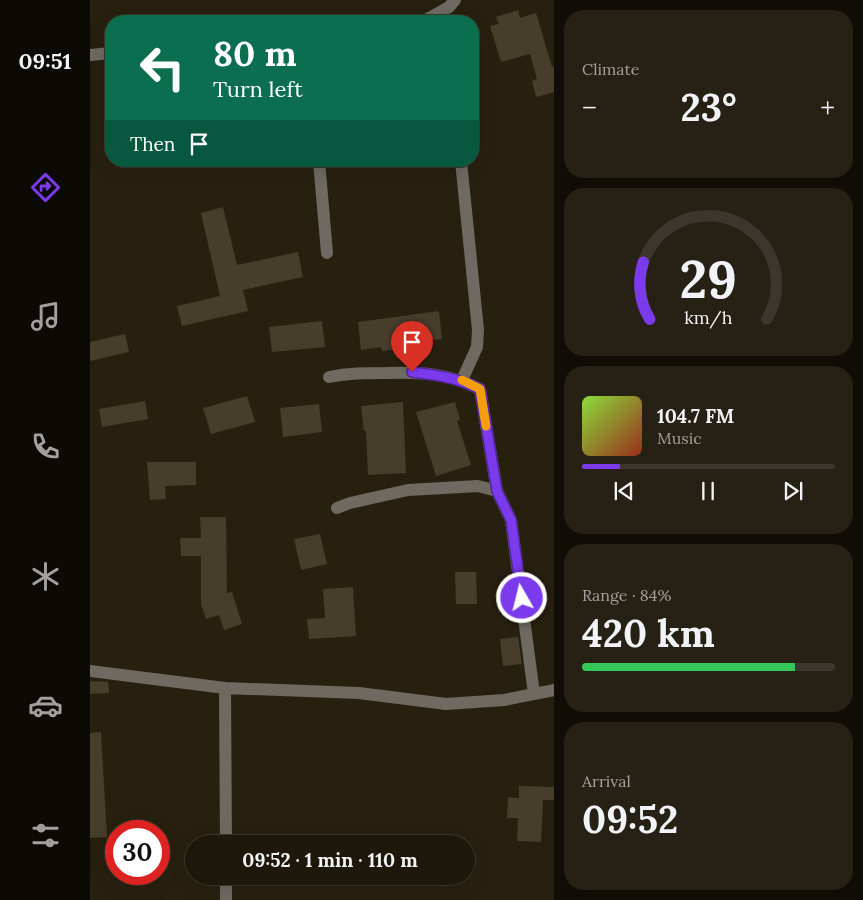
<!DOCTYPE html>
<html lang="en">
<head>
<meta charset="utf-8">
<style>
  :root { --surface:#1e180b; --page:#262114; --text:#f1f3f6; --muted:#a1a09d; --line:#3c372c; --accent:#7c3aed }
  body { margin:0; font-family:Lora,serif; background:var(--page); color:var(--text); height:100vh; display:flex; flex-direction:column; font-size:19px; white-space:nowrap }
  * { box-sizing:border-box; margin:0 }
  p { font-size:16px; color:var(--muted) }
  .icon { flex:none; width:28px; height:28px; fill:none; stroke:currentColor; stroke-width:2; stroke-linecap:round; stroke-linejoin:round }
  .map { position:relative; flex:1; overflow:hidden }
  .details { display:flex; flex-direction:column; gap:10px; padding:10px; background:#100d06; width:309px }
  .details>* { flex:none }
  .guide { position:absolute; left:15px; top:15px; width:374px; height:152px; border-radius:20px; box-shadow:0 5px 20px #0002,0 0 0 1px var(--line); background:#0b6e4f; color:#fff; overflow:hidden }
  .speed { position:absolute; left:15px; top:820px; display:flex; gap:10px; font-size:25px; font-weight:700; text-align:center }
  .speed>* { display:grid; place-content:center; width:65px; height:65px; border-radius:50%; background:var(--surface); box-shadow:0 5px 20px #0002,0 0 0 1px var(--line); line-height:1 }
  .speed .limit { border:8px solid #d22; background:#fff; color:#111 }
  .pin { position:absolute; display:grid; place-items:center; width:42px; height:42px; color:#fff; margin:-51px -21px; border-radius:50% 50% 50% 0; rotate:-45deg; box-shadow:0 0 5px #0007 }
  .pin .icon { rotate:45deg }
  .me { position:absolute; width:55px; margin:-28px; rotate:352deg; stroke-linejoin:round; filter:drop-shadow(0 0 4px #0008) }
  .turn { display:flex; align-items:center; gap:18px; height:105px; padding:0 25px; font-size:22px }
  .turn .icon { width:65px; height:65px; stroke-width:2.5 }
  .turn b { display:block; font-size:35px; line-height:42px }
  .then { display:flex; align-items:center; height:48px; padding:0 25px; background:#0003; gap:10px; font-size:19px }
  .big { font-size:38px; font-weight:800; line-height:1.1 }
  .details .tile { flex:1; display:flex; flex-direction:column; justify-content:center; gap:8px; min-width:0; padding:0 18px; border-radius:20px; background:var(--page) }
  .details .dial { align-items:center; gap:0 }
  .dial svg { height:130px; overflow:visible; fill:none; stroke:var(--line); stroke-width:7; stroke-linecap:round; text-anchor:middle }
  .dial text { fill:var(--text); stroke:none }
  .song { display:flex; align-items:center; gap:15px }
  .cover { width:60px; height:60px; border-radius:8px; background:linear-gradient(135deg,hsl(90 70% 55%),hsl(10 70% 35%)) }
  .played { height:5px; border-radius:2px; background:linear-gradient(90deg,var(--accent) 15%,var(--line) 15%) }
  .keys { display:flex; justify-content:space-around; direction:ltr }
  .heat { display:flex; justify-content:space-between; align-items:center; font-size:28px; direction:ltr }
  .charge { height:8px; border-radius:4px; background:linear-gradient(90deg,#34c759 84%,var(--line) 0) }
  .trip { position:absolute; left:95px; top:835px; width:290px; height:50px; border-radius:25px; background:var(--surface); box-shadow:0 5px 20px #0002,0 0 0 1px var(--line); font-weight:800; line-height:50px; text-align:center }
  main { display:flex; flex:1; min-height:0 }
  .menu { display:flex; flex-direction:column; width:90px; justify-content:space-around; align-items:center; background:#0c0a04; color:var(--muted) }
  .menu .icon { width:35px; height:35px }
  .menu .current { color:var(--accent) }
  .menu b { font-size:22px; color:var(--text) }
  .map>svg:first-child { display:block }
  .building { fill:#463d2b }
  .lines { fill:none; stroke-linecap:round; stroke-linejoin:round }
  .street { stroke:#6e6a62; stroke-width:12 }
  .route-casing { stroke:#51269a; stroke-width:12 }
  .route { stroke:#7c3aed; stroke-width:9 }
  .slow { stroke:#f59e0b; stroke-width:9 }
</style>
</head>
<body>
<main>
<nav class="menu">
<b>09:51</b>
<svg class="icon current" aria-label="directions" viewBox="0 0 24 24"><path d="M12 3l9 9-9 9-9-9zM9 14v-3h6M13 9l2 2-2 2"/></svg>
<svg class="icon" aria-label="music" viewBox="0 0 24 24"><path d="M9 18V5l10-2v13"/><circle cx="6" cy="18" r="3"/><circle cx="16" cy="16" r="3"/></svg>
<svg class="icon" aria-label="phone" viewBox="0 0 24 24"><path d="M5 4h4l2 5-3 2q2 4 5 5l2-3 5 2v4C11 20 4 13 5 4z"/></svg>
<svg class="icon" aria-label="climate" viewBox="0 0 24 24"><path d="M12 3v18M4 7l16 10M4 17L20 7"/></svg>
<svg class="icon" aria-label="car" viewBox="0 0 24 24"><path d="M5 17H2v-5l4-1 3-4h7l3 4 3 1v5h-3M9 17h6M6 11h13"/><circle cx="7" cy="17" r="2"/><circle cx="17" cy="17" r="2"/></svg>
<svg class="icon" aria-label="filters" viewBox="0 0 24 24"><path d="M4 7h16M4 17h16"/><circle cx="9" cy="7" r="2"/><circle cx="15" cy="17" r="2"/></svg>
</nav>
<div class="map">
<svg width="465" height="900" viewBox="0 0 465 900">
  <rect width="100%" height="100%" fill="#28200f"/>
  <path class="building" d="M 428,10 L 430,18 L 446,13 L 462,67 L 465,67 L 465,92 L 446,97 L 442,81 L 447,79 L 440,54 L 411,62 L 400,26 L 409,24 L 406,17 Z
    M 133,207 L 147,265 L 208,252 L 213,277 L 153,290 L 158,311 L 92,326 L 87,306 L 130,296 L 111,213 Z
    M 349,311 L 352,339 L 308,343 L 309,349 L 292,351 L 291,347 L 271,350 L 268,322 Z
    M 232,321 L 235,347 L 182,352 L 179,327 Z
    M 35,334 L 39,352 L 0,361 L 0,342 Z
    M 157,396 L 165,422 L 121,434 L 113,408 Z
    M 55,401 L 58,419 L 12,427 L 9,409 Z
    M 313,402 L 316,473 L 278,475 L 276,431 L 274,431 L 271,406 Z
    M 365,402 L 370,420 L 367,421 L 381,465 L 346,476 L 326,412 Z
    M 229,404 L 232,432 L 193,437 L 190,408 Z
    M 57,462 L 106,462 L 106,485 L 75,486 L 76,499 L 60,500 Z
    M 110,517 L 136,517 L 137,593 L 142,592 L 152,624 L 134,630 L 129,615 L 116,619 L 111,604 L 111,556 L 91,556 L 90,538 L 111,538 Z
    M 230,534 L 237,564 L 211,570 L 204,539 Z
    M 365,572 L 386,572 L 387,604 L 366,604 Z
    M 263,587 L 266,636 L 219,639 L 217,619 L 235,618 L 233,589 Z
    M 428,637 L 432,664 L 413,666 L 410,639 Z
    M 0,681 L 18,682 L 19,693 L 0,694 Z
    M 11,732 L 17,837 L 0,838 L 0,733 Z
    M 429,786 L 465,787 L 465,800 L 453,800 L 451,842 L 427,841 L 428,818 L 417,818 L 418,797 L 429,798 Z"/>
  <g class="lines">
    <path class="street" d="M 334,21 L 359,7 L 365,0
      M 0,55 L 21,53
      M 229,161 L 237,253
      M 371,161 L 388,330 L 387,347 L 372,380
      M 239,377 C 258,373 276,373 296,373 C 332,372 357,373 390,389 L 407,491
      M 247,508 L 260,503 L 318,490 L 388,486 L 407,491 L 421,520 L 444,694
      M 0,671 L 135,688 L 269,693 L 356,704 L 414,700 L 465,690
      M 135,688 L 136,844
      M 136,876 L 136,900"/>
  </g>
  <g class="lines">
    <defs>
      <path id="route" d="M 322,372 C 346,375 368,378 390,389 L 407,491 L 421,520 L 432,598"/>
    </defs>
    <use href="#route" class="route-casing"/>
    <use href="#route" class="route"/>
    <path class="slow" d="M 372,380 L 390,389 L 396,426"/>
  </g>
</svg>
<div class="speed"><div class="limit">30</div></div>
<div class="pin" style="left:322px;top:372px;background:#d93025"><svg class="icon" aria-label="arrive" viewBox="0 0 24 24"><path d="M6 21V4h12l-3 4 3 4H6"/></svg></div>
<svg class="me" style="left:432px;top:598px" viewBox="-20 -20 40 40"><circle r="17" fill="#7c3aed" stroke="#fff" stroke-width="3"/><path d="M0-11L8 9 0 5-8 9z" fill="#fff"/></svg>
<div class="trip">09:52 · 1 min · 110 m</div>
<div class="guide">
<div class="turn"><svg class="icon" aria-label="left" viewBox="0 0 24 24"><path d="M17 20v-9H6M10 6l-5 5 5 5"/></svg><div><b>80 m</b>Turn left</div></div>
<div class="then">Then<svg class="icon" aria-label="arrive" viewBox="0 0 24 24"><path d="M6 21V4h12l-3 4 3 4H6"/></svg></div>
</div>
</div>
<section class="details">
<div class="tile"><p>Climate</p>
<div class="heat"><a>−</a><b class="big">23°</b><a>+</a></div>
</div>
<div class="tile dial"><svg viewBox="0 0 100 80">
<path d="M14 69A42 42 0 1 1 86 69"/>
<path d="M14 69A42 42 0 0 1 10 34" stroke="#7c3aed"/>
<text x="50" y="56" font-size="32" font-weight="700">29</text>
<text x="50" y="72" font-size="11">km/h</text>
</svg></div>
<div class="tile">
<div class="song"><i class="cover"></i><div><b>104.7 FM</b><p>Music</p></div></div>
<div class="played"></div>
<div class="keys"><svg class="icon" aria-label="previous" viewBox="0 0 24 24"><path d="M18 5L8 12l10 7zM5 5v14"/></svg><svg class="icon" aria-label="pause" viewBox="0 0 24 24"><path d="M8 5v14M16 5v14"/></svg><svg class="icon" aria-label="next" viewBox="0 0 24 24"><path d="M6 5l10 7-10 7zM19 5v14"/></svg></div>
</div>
<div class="tile"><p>Range · 84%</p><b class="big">420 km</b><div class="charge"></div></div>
<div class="tile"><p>Arrival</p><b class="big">09:52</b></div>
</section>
</main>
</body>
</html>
